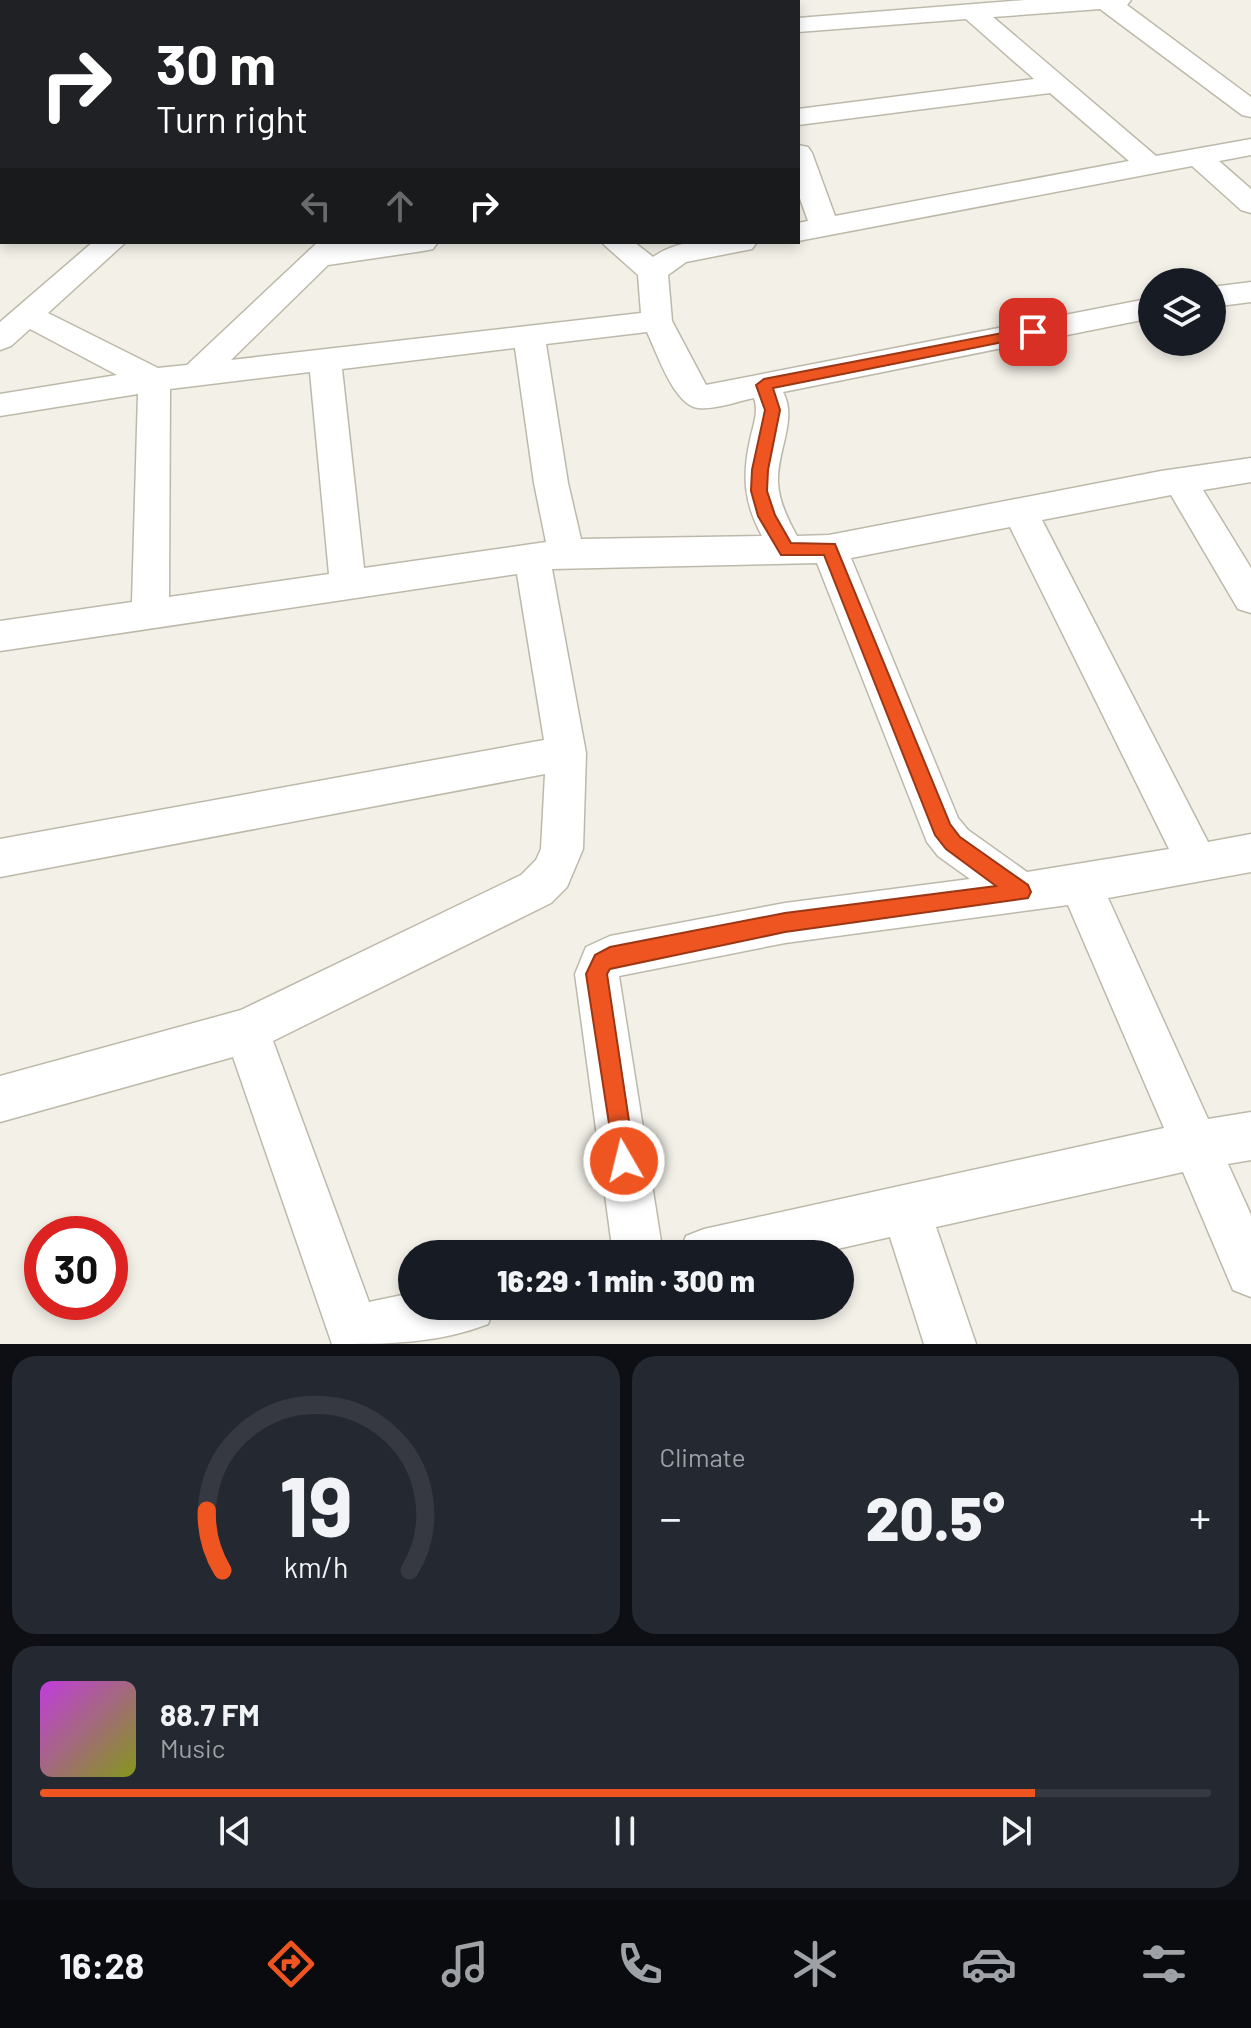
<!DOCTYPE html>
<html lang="en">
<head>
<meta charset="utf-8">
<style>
  :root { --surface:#171b24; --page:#242831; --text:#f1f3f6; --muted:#9ea1a6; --line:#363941; --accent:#ef5521 }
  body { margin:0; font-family:Barlow,sans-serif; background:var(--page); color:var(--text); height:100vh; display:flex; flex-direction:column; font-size:30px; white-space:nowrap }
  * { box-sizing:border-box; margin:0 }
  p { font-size:26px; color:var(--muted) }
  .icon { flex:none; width:44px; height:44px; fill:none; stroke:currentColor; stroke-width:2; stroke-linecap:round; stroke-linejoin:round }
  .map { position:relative; height:1344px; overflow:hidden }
  .details { display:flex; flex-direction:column; gap:12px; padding:12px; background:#0d0f14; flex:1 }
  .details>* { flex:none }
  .top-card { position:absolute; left:0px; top:0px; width:800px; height:244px; box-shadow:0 4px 12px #0003; background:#202124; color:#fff; overflow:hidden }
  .tools { position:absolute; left:1138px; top:268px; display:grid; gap:16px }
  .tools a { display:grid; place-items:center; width:88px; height:88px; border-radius:50%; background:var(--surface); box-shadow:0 4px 12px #0003; font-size:40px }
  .speed { position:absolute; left:24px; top:1216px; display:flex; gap:16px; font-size:40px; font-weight:700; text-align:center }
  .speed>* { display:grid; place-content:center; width:104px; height:104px; border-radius:50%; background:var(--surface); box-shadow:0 4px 12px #0003; line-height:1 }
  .speed .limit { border:12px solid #d22; background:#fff; color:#111 }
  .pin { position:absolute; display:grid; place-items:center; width:68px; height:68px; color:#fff; margin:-34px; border-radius:16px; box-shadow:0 4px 12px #0006 }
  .me { position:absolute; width:88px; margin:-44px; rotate:352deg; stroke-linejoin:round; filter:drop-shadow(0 0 6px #0008) }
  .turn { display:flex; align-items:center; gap:28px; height:168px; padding:0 24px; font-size:36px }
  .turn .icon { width:104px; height:104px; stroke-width:2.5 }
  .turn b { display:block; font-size:56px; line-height:68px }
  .lanes { display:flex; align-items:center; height:76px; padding:0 24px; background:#0003; justify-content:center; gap:40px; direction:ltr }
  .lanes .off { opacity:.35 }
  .big { font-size:60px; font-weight:800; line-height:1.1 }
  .details .card { flex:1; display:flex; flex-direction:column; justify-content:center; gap:12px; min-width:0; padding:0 28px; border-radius:24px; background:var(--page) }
  .details .dial { align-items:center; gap:0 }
  .dial svg { height:208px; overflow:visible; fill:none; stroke:var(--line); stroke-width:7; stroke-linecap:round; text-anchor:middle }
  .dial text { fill:var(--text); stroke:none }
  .song { display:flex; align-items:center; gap:24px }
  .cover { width:96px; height:96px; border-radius:12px; background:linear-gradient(135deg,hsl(290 70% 55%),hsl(70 70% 35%)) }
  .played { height:8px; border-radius:4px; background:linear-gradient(90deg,var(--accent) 85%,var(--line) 85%) }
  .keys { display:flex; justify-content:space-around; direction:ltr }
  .heat { display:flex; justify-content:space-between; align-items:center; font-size:44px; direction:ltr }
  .details .tiles { flex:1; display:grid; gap:12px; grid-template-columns:1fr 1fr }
  .card:last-child { grid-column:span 2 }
  .trip { position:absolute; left:398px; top:1240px; width:456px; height:80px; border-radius:40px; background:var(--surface); box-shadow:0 4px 12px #0003; font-weight:800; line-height:80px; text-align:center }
  .tabs { display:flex; height:128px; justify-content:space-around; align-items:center; background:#090b0e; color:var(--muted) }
  .tabs .icon { width:56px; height:56px }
  .tabs .active { color:var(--accent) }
  .tabs b { font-size:36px; color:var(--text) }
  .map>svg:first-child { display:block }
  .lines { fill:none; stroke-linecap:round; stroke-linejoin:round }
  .minor-casing { stroke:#bdb9aa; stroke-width:3 }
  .minor { fill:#fff; fill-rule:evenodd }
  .route { fill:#ef5521; stroke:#9b3715; stroke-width:2 }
</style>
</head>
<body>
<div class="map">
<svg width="1251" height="1344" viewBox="0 0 1251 1344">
  <rect width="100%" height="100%" fill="#f2f0e7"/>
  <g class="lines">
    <defs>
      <path id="minor" d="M 7,0 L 33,0 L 6,2 Z
        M 181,0 L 206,0 L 180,2 Z
        M 375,0 L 401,0 L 374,2 Z
        M 606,0 L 631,0 L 632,2 L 607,2 Z
        M 1025,0 L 1131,0 L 1127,5 L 1251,97 L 1251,117 L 1242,115 L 1100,9 L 993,17 L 1156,156 L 1251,139 L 1251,155 L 1219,161 L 1251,189 L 1251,213 L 1241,210 L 1192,166 L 798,241 L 798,223 L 808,221 L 798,193 L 798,145 L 808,147 L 812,153 L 835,216 L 1129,161 L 1050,93 L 798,125 L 798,109 L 1034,79 L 966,19 L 798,32 L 798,18 Z
        M 0,138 L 2,138 L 0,155 Z
        M 93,242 L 126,242 L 48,313 L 158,368 L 187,365 L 318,242 L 438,242 L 433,249 L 423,251 L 328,265 L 231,360 L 641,313 L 638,275 L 601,242 L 634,242 L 653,257 C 683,235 722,242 757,242 L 752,249 L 686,262 L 668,275 L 672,321 L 706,385 L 1152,298 L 1152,318 L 783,392 C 798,419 776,453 778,483 C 779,502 788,520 797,536 L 829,535 L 1161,471 L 1251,458 L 1251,482 L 1203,490 L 1251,568 L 1251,613 L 1238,609 L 1171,495 L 1042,520 L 1208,842 L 1251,834 L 1251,872 L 1108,898 L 1208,1119 L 1251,1112 L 1251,1160 L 1228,1164 L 1251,1215 L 1251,1297 L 1233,1290 L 1183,1172 L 936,1227 L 976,1344 L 924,1344 L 890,1237 L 815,1254 L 679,1254 L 686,1236 L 704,1229 L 1164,1128 L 1068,905 L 785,943 L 619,976 L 663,1254 L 613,1254 L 575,974 L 586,947 L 610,936 L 785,903 L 970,879 L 938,856 L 927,842 L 817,563 L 552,569 L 586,753 L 583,849 L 567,887 L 551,903 L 273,1041 L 369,1302 L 412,1293 L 412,1306 L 495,1306 L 488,1324 C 437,1344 386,1344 332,1344 L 233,1057 L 0,1122 L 0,1076 L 241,1010 L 521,875 L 536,860 L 541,849 L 545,774 L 0,877 L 0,839 L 544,740 L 517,574 L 0,651 L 0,621 L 132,602 L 138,394 L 0,416 L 0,394 L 117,375 L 30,329 L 11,346 L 0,350 L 0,322 ZM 647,332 C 657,353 674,405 698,408 C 715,410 738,401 754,398 C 759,412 753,426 750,440 C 742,476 744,503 762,536 L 581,539 L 568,483 L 546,344 ZM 515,348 L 534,483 L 546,542 L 364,568 L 342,369 ZM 310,372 L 329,574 L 169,597 L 170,389 ZM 1010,527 L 1169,849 L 1027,872 L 968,830 L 958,818 L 851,558 Z
        M 1251,282 L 1251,302 L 1212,307 L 1212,287 Z"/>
    </defs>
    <use href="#minor" class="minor-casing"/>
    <use href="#minor" class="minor"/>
  </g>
  <path class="route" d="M 1033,327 L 1038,328 L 1038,335 L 773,388 L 780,410 L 768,470 L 767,491 L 775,515 L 791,543 L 835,544 L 950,824 L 960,837 L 1028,885 L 1031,892 L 1028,898 L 785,932 L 610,969 L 607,974 L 635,1161 L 632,1169 L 624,1172 L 616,1169 L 586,974 L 595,955 L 610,947 L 785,913 L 996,886 L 946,849 L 935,835 L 824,555 L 781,555 L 758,516 L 751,491 L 752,470 L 765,410 L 756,385 L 764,379 Z"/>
</svg>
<div class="tools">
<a><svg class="icon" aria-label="layers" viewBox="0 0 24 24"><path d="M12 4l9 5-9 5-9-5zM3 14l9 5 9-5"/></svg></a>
</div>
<div class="speed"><div class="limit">30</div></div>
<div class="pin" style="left:1033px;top:332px;background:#d93025"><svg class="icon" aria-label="arrive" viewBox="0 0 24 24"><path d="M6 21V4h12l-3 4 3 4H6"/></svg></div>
<svg class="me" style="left:624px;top:1161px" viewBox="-20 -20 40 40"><circle r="17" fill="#ef5521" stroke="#fff" stroke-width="3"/><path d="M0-11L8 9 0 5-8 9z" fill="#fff"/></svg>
<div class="trip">16:29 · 1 min · 300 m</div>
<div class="top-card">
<div class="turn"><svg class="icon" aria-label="right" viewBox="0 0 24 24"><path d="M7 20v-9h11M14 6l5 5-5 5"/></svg><div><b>30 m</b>Turn right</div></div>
<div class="lanes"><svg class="icon off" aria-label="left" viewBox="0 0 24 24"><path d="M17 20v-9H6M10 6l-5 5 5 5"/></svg><svg class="icon off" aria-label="ahead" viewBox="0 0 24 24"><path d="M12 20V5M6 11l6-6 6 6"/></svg><svg class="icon" aria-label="right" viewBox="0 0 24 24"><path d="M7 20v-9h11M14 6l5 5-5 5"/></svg></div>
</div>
</div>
<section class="details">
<div class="tiles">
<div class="card dial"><svg viewBox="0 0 100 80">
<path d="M14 69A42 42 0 1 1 86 69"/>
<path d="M14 69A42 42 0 0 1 8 46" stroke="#ef5521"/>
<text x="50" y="56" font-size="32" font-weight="700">19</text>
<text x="50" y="72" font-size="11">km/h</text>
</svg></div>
<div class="card"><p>Climate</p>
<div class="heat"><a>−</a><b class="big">20.5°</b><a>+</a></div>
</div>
<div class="card">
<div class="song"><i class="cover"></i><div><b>88.7 FM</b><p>Music</p></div></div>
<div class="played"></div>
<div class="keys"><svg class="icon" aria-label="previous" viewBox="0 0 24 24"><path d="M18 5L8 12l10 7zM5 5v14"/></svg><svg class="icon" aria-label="pause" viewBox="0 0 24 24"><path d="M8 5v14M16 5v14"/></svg><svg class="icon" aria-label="next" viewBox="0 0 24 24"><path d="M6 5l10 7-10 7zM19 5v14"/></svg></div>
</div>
</div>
</section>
<nav class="tabs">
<b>16:28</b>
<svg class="icon active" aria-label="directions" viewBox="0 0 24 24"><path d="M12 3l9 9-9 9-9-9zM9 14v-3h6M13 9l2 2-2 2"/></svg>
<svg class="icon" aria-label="music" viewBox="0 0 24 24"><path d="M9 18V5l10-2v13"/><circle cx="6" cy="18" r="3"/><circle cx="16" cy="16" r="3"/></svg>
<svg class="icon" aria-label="phone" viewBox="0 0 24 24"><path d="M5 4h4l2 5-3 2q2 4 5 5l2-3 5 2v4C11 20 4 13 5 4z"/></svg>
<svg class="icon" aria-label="climate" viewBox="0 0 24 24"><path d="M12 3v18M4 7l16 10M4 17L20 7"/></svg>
<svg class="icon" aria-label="car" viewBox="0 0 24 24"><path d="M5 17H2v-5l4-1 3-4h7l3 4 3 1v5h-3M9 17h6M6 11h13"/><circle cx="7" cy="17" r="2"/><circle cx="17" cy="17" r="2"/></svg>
<svg class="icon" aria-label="filters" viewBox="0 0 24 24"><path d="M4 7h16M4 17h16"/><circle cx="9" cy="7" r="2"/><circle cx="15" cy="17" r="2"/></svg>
</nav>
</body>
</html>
